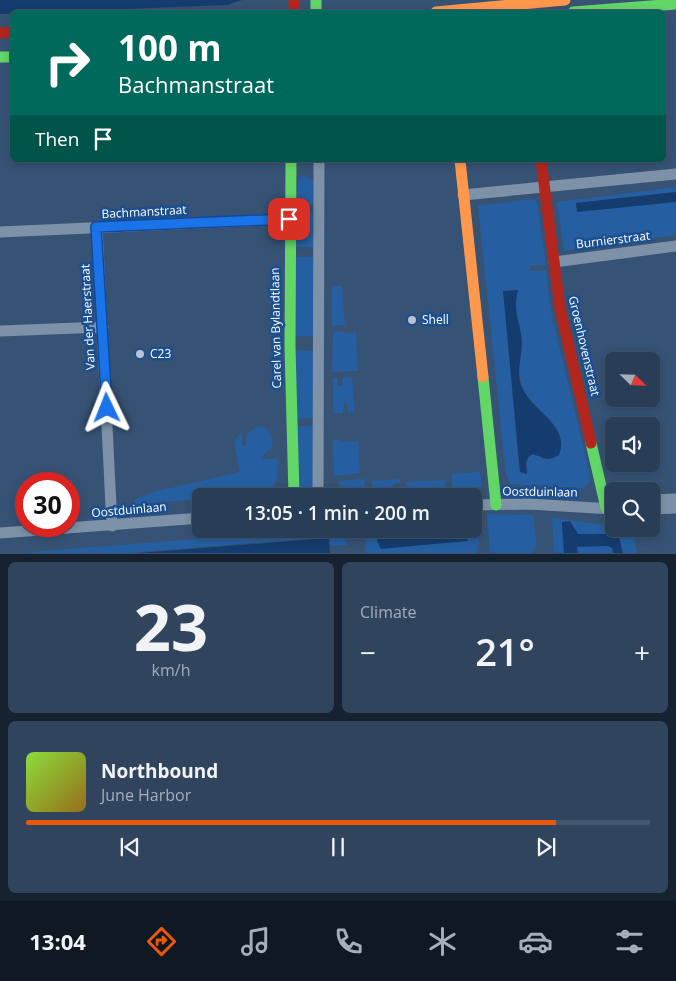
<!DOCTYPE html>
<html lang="en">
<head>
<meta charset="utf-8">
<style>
  :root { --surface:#283e57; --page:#30455d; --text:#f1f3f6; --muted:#a5aeba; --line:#44576d; --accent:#ea580c }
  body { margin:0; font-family:"Open Sans",sans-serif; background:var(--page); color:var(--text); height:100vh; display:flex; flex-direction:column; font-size:19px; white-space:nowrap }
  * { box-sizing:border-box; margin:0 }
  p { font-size:16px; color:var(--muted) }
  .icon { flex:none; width:28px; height:28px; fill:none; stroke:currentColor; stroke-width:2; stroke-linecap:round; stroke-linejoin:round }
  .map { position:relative; height:554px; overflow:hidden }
  .details { display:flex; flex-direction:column; gap:8px; padding:8px; background:#162230; flex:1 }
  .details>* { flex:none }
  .hud { position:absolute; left:10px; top:10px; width:656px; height:152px; border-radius:8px; box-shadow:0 2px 8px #0003,0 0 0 1px var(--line); background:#00695c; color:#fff; overflow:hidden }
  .needle { width:32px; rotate:113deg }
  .buttons { position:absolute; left:605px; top:352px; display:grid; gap:10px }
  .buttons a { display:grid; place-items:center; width:55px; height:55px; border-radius:8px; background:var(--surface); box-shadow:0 2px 8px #0003,0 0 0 1px var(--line); font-size:25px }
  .speed { position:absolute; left:15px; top:472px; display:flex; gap:10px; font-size:25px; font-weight:700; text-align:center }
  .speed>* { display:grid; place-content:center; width:65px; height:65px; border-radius:50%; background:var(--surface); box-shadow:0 2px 8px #0003,0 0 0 1px var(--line); line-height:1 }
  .speed .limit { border:8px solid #d22; background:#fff; color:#111 }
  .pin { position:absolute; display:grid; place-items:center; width:42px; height:42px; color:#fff; margin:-21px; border-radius:10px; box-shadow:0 2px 8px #0006 }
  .me { position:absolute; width:55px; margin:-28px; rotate:358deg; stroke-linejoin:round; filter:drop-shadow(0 0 4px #0008) }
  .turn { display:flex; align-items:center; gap:18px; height:105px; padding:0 25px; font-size:22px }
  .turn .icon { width:65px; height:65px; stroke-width:2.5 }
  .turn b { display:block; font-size:35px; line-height:42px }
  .then { display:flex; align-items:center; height:48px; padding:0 25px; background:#0003; gap:10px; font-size:19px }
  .big { font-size:38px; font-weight:600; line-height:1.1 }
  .details .tile { flex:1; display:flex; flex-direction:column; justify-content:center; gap:8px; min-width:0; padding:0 18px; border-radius:8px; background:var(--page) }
  .details .dial { align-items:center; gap:0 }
  .dial b { font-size:65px; line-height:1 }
  .song { display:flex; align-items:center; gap:15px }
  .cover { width:60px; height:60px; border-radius:8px; background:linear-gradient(135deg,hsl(90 70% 55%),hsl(40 70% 35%)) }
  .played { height:5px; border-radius:2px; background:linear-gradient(90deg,var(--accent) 85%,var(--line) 85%) }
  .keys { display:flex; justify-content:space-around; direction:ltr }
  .heat { display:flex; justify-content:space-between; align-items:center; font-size:28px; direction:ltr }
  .details .tiles { flex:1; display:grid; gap:8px; grid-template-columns:1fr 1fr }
  .tile:last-child { grid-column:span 2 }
  .trip { position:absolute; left:192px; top:488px; width:290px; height:50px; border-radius:8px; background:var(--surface); box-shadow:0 2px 8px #0003,0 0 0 1px var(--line); font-weight:600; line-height:50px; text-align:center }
  .tabs { display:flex; height:80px; justify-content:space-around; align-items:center; background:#101923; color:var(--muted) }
  .tabs .icon { width:35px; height:35px }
  .tabs .current { color:var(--accent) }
  .tabs b { font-size:22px; color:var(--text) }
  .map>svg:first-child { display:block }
  .green { fill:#265fa1; fill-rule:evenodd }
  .water { fill:#153c6e }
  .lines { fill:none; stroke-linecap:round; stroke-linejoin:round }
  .street { stroke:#7d92a8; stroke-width:11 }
  .fast { stroke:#63d668; stroke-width:11 }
  .slow { stroke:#ff974d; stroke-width:11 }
  .jam { stroke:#b3261e; stroke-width:11 }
  .route-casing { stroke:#114b97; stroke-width:12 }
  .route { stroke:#1a73e8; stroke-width:9 }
  .poi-dot { fill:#b9c2ce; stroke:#1b4f8f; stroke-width:2 }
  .labels { text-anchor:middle; stroke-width:5; stroke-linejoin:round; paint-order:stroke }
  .street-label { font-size:12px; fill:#fff; stroke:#1b4f8f }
  .poi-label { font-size:12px; fill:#fff; stroke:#1b4f8f; text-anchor:start }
</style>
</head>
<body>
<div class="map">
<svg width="676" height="554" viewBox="0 0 676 554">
  <rect width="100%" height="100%" fill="#365274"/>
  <path class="green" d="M 304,176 L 313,180 L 313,205 L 295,205 L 299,177 Z
    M 676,187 L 676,192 L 576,203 L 577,212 L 676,202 L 676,235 L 564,251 L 557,202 Z
    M 533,199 L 537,203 L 546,265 L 530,266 L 530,271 L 546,270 L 551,312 L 590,475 L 589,483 L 584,488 L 510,484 L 506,475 L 478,206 ZM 518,290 C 513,311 519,320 521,340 C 522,348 519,356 519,364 C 518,385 527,398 541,412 L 537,456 L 533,454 C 525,459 526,464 528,472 L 518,460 L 504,291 Z
    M 313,211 L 313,247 L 295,247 L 295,212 Z
    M 295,257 L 313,257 L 314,336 L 295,336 Z
    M 332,286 L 342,286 L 345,325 L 332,326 Z
    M 344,331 L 344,334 L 356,332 L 358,371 L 332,372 L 333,332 Z
    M 295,350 L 314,351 L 314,418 L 295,419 Z
    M 337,377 L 338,386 L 343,386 L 342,378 L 352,377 L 355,412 L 348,413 L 347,404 L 344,403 L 343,413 L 333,413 L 333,378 Z
    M 258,426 L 266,428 L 273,440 L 271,448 L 262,456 L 264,459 L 278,458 L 277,478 L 271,493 L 246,496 L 201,496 L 201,499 L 135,504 L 134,500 L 153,492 L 240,472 L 234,441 L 242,432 L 242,445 L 246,446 L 247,433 Z
    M 295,426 L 314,426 L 315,489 L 305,494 L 295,490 Z
    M 340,439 L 341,442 L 358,441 L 360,473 L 334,476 L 333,440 Z
    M 480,472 L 482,487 L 452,489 L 452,474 Z
    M 364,479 L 366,493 L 340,492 L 339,481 Z
    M 400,479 L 400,483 L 393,484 L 394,488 L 401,488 L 401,494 L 373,494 L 372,481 Z
    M 445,480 L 446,490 L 407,493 L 405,482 Z
    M 478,514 L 479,540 L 477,553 L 366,553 L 364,529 L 425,529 L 381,532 L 471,533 L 467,529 L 474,529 L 474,515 Z
    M 487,514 L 533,515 L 537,545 L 531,553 L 490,553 Z
    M 552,518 L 614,526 L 614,529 L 629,529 L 633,532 L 637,553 L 554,553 Z
    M 324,529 L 346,529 L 347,545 L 330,546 L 329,537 L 128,553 L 18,553 Z"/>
  <path class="water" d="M 0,0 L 242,0 L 227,5 L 0,14 Z
    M 676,192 L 676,202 L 577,212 L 576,203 Z
    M 518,290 C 512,314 521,321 522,343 C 522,357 516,371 521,385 C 530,411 571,424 559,455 C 547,462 544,458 533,454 L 528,457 L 526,463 L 527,474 L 520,472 L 503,291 Z
    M 570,521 L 578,534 L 616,534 L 619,537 L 623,553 L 613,553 L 612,548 L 608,546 L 577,547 L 578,553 L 564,553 L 562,525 L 562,522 Z
    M 425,529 L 467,529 L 471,533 L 467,541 L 381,549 L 377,541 L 381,532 Z
    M 329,538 L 330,553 L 139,553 Z"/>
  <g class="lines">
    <path class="street" d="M 463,195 L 676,174
      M 97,227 L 112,526
      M 0,232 L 289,219
      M 554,262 L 676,246
      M 0,331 L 103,327
      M 318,496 L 319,160
      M 651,500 L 676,499
      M 474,505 L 529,504 L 612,509
      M 651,509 L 676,508
      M 0,533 L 201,518"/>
    <path class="fast" d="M 316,0 L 316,12
      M 573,12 L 676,4
      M 0,57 L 12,57
      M 291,160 L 290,347 L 294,496
      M 483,377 L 496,505
      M 591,443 L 606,508"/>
    <path class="slow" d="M 436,12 L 565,0
      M 460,160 L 483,377"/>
    <path class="jam" d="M 294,0 L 294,12
      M 0,33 L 12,32
      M 541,160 L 560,308 L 591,443"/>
  </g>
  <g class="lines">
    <defs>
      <path id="route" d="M 107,408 L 96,227 L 289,219"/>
    </defs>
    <use href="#route" class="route-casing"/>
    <use href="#route" class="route"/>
  </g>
  <g class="poi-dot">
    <circle cx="412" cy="320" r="5"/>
    <circle cx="140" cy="354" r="5"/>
  </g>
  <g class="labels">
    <g class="street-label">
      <text transform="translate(144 212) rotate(-3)" y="4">Bachmanstraat</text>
      <text transform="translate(613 240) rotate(-7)" y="4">Burnierstraat</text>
      <text transform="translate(88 317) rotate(-93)" y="4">Van der Haerstraat</text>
      <text transform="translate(276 328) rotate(-91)" y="4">Carel van Bylandtlaan</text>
      <text transform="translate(584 346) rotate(77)" y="4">Groenhovenstraat</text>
      <text transform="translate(540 492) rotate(1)" y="4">Oostduinlaan</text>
      <text transform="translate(129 510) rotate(-5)" y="4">Oostduinlaan</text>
    </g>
    <g class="poi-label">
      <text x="422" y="324">Shell</text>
      <text x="150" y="358">C23</text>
    </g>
  </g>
</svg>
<div class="buttons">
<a><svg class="needle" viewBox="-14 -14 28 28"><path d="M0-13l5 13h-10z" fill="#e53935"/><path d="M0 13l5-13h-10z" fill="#a5aeba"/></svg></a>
<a><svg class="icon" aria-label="sound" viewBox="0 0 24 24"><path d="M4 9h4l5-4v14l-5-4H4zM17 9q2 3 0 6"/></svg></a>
<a><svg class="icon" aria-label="search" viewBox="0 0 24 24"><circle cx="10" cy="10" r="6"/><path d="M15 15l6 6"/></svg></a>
</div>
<div class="speed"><div class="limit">30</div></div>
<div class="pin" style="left:289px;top:219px;background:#d93025"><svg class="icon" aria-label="arrive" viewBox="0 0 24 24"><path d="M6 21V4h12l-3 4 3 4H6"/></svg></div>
<svg class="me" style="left:107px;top:408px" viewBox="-20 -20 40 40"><path d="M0-17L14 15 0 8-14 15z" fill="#1a73e8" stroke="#fff" stroke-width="4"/></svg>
<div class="trip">13:05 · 1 min · 200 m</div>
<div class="hud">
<div class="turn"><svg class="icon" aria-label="right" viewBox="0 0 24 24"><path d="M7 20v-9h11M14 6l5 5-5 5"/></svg><div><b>100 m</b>Bachmanstraat</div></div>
<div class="then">Then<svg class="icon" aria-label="arrive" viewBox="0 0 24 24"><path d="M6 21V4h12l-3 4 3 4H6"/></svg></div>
</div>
</div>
<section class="details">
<div class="tiles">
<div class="tile dial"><b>23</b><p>km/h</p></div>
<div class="tile"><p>Climate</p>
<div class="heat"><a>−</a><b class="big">21°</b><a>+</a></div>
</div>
<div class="tile">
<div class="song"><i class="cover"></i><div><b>Northbound</b><p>June Harbor</p></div></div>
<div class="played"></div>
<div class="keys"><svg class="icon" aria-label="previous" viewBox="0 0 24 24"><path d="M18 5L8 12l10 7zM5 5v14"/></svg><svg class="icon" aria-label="pause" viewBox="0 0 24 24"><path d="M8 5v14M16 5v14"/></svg><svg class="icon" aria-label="next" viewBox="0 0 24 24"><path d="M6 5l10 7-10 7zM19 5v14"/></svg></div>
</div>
</div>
</section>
<nav class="tabs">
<b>13:04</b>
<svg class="icon current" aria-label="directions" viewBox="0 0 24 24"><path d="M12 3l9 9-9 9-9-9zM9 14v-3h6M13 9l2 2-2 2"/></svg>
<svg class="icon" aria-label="music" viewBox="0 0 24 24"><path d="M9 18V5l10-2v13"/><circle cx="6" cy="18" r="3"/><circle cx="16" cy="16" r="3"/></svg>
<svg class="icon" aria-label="phone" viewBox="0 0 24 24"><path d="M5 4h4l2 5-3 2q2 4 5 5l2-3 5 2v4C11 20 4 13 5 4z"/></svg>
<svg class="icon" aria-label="climate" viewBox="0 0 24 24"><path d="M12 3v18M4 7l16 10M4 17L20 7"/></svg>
<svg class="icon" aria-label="car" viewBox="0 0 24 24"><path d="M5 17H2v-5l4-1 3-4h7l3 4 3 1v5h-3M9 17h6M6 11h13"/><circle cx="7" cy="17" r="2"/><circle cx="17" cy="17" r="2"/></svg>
<svg class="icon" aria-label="filters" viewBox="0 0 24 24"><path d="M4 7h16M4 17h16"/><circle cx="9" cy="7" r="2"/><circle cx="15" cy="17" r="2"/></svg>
</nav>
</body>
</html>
